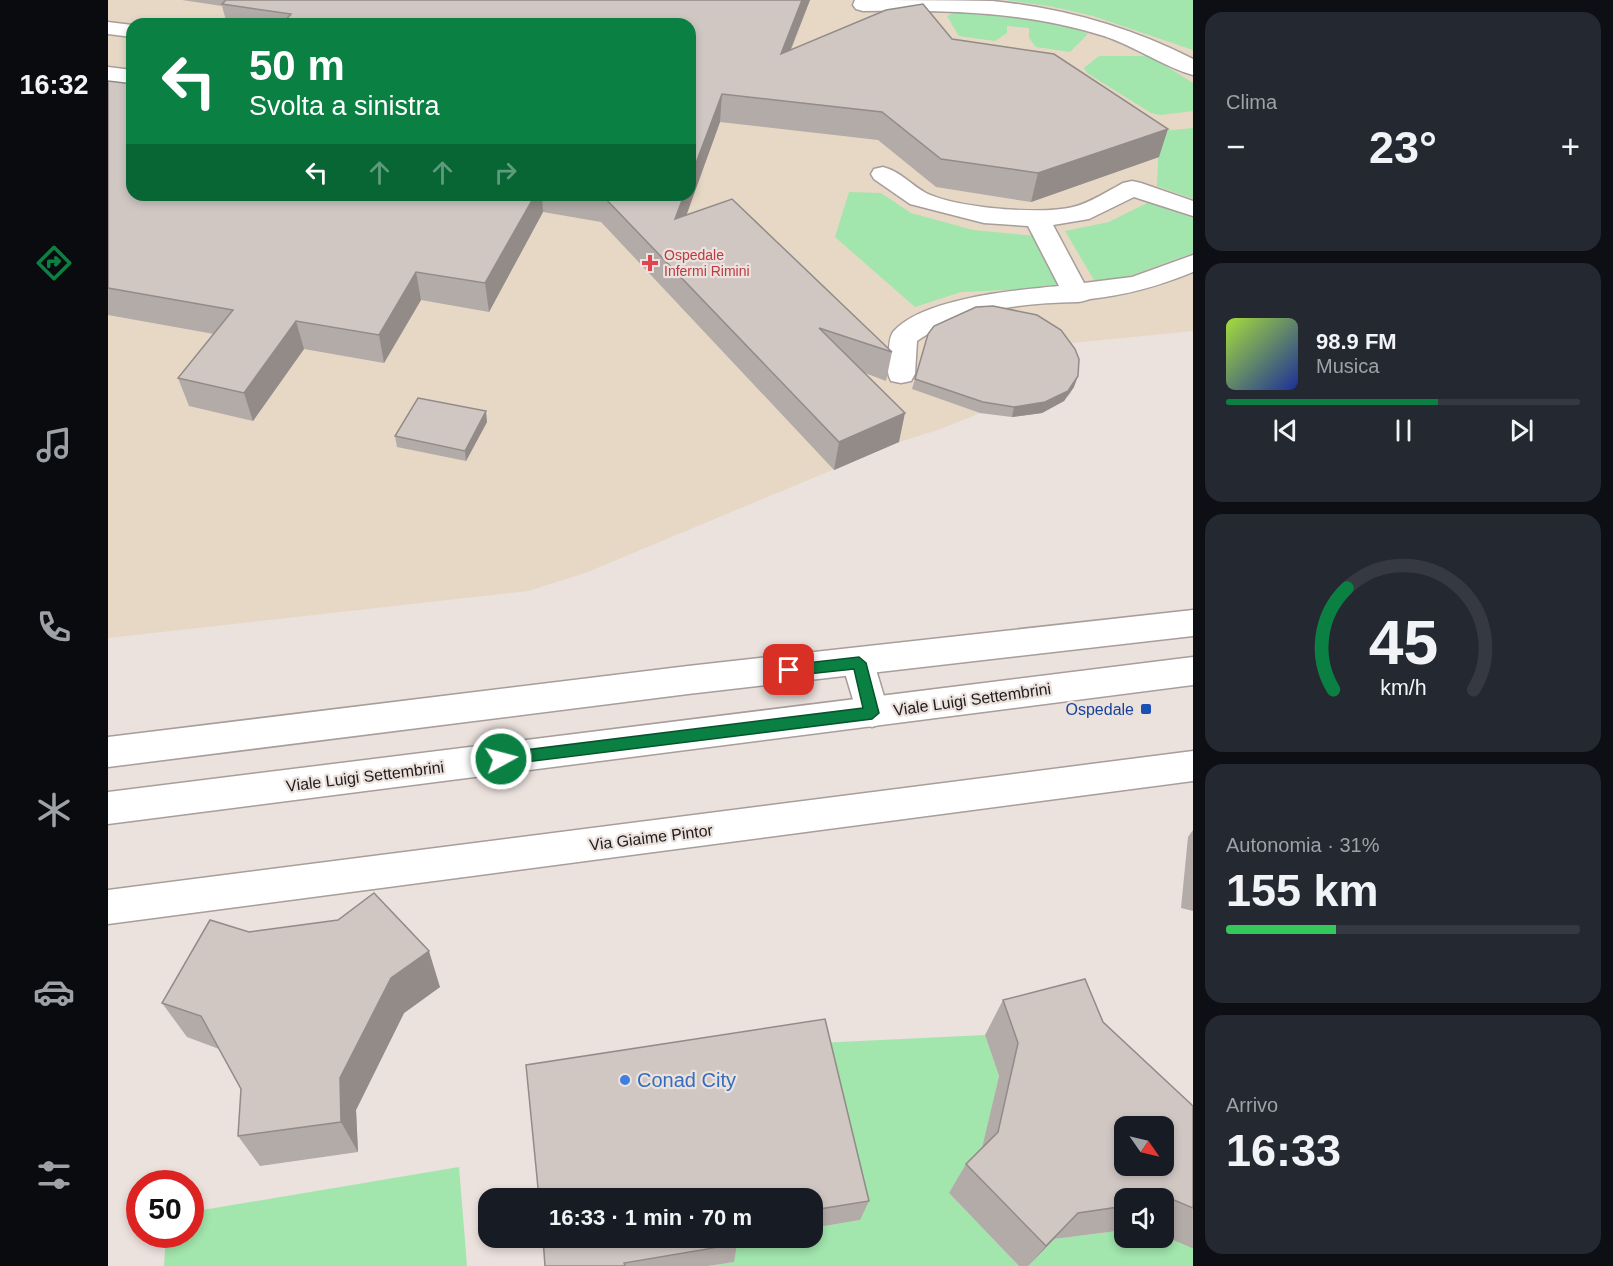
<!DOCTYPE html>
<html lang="it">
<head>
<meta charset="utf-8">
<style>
  :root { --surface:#171b24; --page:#242831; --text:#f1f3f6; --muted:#9ea1a6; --line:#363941; --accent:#0b8043 }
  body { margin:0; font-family:Arial,sans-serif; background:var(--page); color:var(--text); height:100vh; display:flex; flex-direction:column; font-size:22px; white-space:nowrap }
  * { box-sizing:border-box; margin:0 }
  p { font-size:20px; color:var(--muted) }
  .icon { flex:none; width:33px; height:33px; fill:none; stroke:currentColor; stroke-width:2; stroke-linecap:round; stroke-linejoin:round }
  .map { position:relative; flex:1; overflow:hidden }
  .drawer { display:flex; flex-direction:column; gap:12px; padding:12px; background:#0d0f14; width:420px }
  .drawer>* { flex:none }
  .hud { position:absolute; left:18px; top:18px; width:570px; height:183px; border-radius:18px; box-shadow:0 3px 9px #0003; background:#0b8043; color:#fff; overflow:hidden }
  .needle { width:39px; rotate:124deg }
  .controls { position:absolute; left:1006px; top:1116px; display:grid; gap:12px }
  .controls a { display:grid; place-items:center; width:60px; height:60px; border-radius:12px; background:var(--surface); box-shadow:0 3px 9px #0003; font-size:30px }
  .speed { position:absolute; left:18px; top:1170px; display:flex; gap:12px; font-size:30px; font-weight:700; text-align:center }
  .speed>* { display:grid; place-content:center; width:78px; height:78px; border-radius:50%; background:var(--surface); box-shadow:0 3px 9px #0003; line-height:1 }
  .speed .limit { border:9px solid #d22; background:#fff; color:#111 }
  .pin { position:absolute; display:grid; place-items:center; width:51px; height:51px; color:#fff; margin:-26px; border-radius:12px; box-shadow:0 3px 9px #0006 }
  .me { position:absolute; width:66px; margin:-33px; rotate:83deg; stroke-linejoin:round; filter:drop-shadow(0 0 4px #0008) }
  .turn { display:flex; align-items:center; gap:21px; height:126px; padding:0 24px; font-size:27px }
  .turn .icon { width:78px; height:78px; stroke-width:2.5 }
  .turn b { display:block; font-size:42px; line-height:51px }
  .lanes { display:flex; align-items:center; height:57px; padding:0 24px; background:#0003; justify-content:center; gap:30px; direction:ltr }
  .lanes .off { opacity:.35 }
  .big { font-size:45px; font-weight:700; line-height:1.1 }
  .drawer .widget { flex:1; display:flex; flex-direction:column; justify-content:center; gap:9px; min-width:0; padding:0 21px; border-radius:18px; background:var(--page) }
  .drawer .dial { align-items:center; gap:0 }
  .dial svg { height:156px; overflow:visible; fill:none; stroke:var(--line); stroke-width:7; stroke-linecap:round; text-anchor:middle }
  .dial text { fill:var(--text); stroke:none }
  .song { display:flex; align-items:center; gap:18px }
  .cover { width:72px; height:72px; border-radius:9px; background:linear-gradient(135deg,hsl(80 70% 55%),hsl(230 70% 35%)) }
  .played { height:6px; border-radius:3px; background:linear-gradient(90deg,var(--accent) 60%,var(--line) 60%) }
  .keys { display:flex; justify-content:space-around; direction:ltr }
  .heat { display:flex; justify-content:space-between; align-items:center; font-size:33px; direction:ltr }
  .charge { height:9px; border-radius:4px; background:linear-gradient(90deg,#34c759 31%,var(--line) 0) }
  .trip { position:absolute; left:370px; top:1188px; width:345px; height:60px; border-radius:18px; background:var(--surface); box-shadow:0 3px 9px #0003; font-weight:700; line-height:60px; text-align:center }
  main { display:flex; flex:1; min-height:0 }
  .dock { display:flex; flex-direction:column; width:108px; justify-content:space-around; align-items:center; background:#090b0e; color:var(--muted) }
  .dock .icon { width:42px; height:42px }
  .dock .active { color:var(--accent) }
  .dock b { font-size:27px; color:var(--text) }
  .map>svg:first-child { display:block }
  .medical { fill:#e6d8c5; fill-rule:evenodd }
  .green { fill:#a2e5ad }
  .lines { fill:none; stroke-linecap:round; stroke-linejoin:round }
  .minor-casing { stroke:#a79d9a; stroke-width:3 }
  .major-casing { stroke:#a79d9a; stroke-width:3 }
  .minor { fill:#fff; fill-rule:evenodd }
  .major { fill:#fff; fill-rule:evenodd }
  .wall { fill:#b3aba8 }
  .shaded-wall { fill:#928b88 }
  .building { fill:#d0c7c3; stroke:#928b88; stroke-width:1.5; fill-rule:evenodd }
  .route { fill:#0b8043; stroke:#07532c; stroke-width:1.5 }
  .health-dot { fill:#e0444e; stroke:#ebe1dd; stroke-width:2 }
  .transit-dot { fill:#1a4fb4; stroke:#ebe1dd; stroke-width:2 }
  .shop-dot { fill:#3f7fe0; stroke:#ebe1dd; stroke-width:2 }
  .labels { text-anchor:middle; stroke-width:4.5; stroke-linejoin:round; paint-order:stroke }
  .far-health-label { font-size:14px; fill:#be3a42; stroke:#ebe1dd; text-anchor:start }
  .street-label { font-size:16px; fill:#1e1b1a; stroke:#ebe1dd }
  .transit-label { font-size:16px; fill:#164399; stroke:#ebe1dd; text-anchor:end }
  .near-shop-label { font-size:20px; fill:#366cbe; stroke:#ebe1dd; text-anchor:start }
</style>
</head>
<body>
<main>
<nav class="dock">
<b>16:32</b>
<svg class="icon active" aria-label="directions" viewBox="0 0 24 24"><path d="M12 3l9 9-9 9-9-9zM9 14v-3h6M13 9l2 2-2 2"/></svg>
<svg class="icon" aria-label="music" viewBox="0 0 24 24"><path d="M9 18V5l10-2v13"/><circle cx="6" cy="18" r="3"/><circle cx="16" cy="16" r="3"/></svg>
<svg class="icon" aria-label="phone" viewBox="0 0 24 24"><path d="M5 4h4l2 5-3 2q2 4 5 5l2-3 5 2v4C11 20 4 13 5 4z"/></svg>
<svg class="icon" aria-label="climate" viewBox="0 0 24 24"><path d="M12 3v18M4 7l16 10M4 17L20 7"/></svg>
<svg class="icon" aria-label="car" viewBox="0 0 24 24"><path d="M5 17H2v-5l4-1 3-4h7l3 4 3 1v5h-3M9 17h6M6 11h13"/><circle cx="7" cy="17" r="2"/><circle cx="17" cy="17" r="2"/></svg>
<svg class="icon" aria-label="filters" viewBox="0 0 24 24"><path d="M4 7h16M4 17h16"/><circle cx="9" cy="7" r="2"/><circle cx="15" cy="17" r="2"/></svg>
</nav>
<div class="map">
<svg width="1085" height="1266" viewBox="0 0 1085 1266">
  <rect width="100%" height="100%" fill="#ebe1dd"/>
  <path class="medical" d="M 0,0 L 1085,0 L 1085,331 L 954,344 L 968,379 L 963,394 L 945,407 L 934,413 L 904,417 L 872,413 L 833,429 L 791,442 L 477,573 L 420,591 L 0,638 ZM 24,24 L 582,24 L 582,195 L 24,195 Z"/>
  <path class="green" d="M 898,0 L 1085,0 L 1085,50 L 985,16 L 946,7 Z
    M 849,11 C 890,15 943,13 980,34 L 962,52 L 928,47 L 921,38 L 921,28 L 899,26 L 899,33 L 887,41 L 851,36 L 839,16 Z
    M 991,56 L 1042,56 L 1085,83 L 1085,111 L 1053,115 L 1043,113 L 979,73 L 976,68 Z
    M 1085,128 L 1085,199 L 1049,186 L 1051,135 L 1054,131 Z
    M 741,192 L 773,193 L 803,213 L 865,230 L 927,236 L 951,283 L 946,288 L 853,292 L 807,307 L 727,237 Z
    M 1041,202 L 1085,218 L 1085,253 L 1002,283 L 986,280 L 957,231 L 1001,222 Z
    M 877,1035 L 891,1076 L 871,1162 L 841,1193 L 911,1266 L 600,1266 L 625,1262 L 622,1242 L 646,1238 L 705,1238 L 705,1228 L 752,1220 L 711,1043 Z
    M 351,1167 L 359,1266 L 56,1266 L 58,1235 L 82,1234 L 83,1212 Z
    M 1017,1230 L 1017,1238 L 1056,1236 L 1085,1243 L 1085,1266 L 920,1266 L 946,1239 Z"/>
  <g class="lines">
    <defs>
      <path id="minor" d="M 747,0 C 792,0 839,0 884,1 C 955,8 1022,27 1085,59 L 1085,75 C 1056,67 1027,46 996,36 C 918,11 837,10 755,11 L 748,9 L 745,5 Z
        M 0,22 L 24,25 L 24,37 L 0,34 Z
        M 0,67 L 24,70 L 24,84 L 0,81 Z
        M 775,167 C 792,171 803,185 818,193 C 848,208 933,215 965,207 C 982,203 1000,191 1015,183 L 1024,181 L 1033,183 L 1085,201 L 1085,216 L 1026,197 L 981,219 L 945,225 L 976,283 L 1024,277 L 1085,255 L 1085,272 C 1051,286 1019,295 982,299 C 978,300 973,302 969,302 C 915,303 855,309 809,341 L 807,374 L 803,381 L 793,383 L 783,381 C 778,372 780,364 781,354 C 781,347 781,338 785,332 C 814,298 909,290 951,286 L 920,226 L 876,223 L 802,204 L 766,179 L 763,174 L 766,169 Z
        M 751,650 L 763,653 L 781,713 L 776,723 L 764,727 L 752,723 L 734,663 L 739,653 Z
        M 1085,751 L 1085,781 L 0,924 L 0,890 Z"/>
      <path id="major" d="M 1085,610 L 1085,636 L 580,694 L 0,767 L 0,737 L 580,666 Z
        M 1085,657 L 1085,685 L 0,824 L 0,792 Z"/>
    </defs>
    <use href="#minor" class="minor-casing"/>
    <use href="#major" class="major-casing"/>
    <use href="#minor" class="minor"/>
    <use href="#major" class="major"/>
  </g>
  <path class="wall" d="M 74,0 L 702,0 L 683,50 L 844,39 L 1051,157 L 923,202 L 828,187 L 770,140 L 612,122 L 578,215 L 784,352 L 778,381 L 757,373 L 791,442 L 726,470 L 493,222 L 435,212 L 381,312 L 313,300 L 276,363 L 196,349 L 145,421 L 81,406 L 70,378 L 106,334 L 0,315 L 0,81 L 24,195 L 582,195 L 582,24 L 119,24 L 114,6 Z
    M 807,379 L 966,387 L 956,401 L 934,413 L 904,417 L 872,413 L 804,389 Z
    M 379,422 L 358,461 L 289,447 L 287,436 Z
    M 1085,830 L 1085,911 L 1073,908 L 1080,837 Z
    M 141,932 L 332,987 L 296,1013 L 248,1110 L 250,1152 L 152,1166 L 130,1136 L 133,1089 L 111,1049 L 79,1037 L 54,1003 Z
    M 895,1000 L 995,1022 L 1085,1106 L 1085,1248 L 1084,1248 L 1056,1236 L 1056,1198 L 1017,1198 L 1017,1230 L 946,1239 L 920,1266 L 911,1266 L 841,1193 L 858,1164 L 874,1148 L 891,1076 L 877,1035 Z
    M 705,1198 L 761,1201 L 752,1220 L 705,1228 Z
    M 435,1238 L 646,1238 L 628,1240 L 629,1244 L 626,1262 L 600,1266 L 437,1266 Z"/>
  <path class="shaded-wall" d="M 694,0 L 702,0 L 670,81 L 673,54 Z
    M 614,94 L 612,122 L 567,247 L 567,219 L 576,195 L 582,195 L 582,179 Z
    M 1060,129 L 1051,157 L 923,202 L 930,173 Z
    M 427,195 L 434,195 L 435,212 L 381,312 L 377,283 Z
    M 308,272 L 313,300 L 276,363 L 271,335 Z
    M 188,321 L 196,349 L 145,421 L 136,393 Z
    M 970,376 L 966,387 L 956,401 L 934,413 L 904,417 L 906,407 Z
    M 378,411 L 379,422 L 358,461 L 357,451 Z
    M 797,413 L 791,442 L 726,470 L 731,442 Z
    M 321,951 L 332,987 L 296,1013 L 248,1110 L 250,1152 L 233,1122 L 232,1078 L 283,978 Z
    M 970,1213 L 946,1239 L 920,1266 L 938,1246 Z"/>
  <path class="building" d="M 118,0 L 694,0 L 673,54 L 778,10 L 815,4 L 844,39 L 946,54 L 1060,129 L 930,173 L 833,159 L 774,112 L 614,94 L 582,179 L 582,24 L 174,24 L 183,14 L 114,4 Z
    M 0,81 L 24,84 L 24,195 L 427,195 L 377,283 L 308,272 L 271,335 L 188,321 L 136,393 L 70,378 L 125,310 L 0,288 Z
    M 494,195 L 576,195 L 567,219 L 624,199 L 784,352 L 711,328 L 797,413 L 731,442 Z
    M 885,306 L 929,315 L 953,330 L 967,349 L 971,359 L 970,376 L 960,391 L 937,402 L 906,407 L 875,402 L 807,379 L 820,334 L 826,326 L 868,307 Z
    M 310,398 L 378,411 L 357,451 L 287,436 Z
    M 266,893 L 321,951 L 283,978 L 232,1078 L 233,1122 L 130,1136 L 133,1089 L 93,1016 L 54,1003 L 102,920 L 141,932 L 230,920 Z
    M 977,979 L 995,1022 L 1085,1106 L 1085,1208 L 1066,1200 L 1056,1201 L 1056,1198 L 1017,1198 L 1017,1206 L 970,1213 L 938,1246 L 858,1164 L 890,1132 L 910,1043 L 895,1000 ZM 1017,1126 L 1056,1126 L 1056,1166 L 1017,1166 Z
    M 717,1019 L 761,1201 L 705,1210 L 705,1198 L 431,1198 L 418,1065 Z
    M 435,1238 L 628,1238 L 629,1244 L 516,1263 L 517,1266 L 437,1266 Z"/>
  <path class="route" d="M 751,657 L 758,663 L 771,713 L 764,719 L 393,765 L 386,759 L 393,753 L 755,708 L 746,669 L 681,676 L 674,670 L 681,665 Z"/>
  <path class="health-dot" d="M539 254h6v6h6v6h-6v6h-6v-6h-6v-6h6z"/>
  <rect class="transit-dot" x="1032" y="703" width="12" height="12" rx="3"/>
  <circle class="shop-dot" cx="517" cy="1080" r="6"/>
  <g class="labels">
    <g class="far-health-label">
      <text x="556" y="260">Ospedale<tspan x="556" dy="16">Infermi Rimini</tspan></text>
    </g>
    <g class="street-label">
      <text transform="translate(864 699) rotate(-8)" y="6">Viale Luigi Settembrini</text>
      <text transform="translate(257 776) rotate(-7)" y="6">Viale Luigi Settembrini</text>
      <text transform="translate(543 837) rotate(-7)" y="6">Via Giaime Pintor</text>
    </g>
    <g class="transit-label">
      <text x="1026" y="715">Ospedale</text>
    </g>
    <g class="near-shop-label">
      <text x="529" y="1087">Conad City</text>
    </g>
  </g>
</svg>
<div class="controls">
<a><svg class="needle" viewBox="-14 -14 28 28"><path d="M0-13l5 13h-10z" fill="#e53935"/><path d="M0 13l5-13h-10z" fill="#9ea1a6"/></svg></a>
<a><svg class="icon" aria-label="sound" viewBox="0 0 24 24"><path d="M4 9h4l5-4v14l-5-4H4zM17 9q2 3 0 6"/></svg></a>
</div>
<div class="speed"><div class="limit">50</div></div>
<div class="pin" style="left:681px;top:670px;background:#d93025"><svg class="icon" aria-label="arrive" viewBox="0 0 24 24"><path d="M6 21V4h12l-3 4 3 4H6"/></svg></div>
<svg class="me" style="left:393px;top:759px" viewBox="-20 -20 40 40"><circle r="17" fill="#0b8043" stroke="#fff" stroke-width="3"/><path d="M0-11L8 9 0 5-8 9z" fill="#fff"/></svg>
<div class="trip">16:33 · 1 min · 70 m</div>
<div class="hud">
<div class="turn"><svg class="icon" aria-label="left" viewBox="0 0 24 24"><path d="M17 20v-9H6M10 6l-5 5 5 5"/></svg><div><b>50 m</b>Svolta a sinistra</div></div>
<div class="lanes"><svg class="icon" aria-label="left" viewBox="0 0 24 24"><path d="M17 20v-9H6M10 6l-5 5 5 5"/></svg><svg class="icon off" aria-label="ahead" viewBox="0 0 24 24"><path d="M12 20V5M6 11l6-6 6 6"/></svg><svg class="icon off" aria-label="ahead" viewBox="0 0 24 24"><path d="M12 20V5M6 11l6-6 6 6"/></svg><svg class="icon off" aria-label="right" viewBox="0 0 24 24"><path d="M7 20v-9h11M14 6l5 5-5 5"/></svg></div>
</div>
</div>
<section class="drawer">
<div class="widget"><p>Clima</p>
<div class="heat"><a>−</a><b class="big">23°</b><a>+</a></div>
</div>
<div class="widget">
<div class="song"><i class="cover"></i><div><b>98.9 FM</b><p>Musica</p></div></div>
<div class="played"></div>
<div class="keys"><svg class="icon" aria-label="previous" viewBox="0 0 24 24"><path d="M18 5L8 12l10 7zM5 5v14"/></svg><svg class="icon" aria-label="pause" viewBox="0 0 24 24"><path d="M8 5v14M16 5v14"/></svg><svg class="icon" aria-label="next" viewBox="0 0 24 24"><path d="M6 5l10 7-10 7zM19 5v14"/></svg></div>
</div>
<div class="widget dial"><svg viewBox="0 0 100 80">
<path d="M14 69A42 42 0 1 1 86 69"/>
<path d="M14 69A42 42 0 0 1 21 17" stroke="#0b8043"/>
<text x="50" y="56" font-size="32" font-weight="700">45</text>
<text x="50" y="72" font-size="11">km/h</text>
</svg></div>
<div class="widget"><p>Autonomia · 31%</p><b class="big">155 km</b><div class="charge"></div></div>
<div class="widget"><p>Arrivo</p><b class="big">16:33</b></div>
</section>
</main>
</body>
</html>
